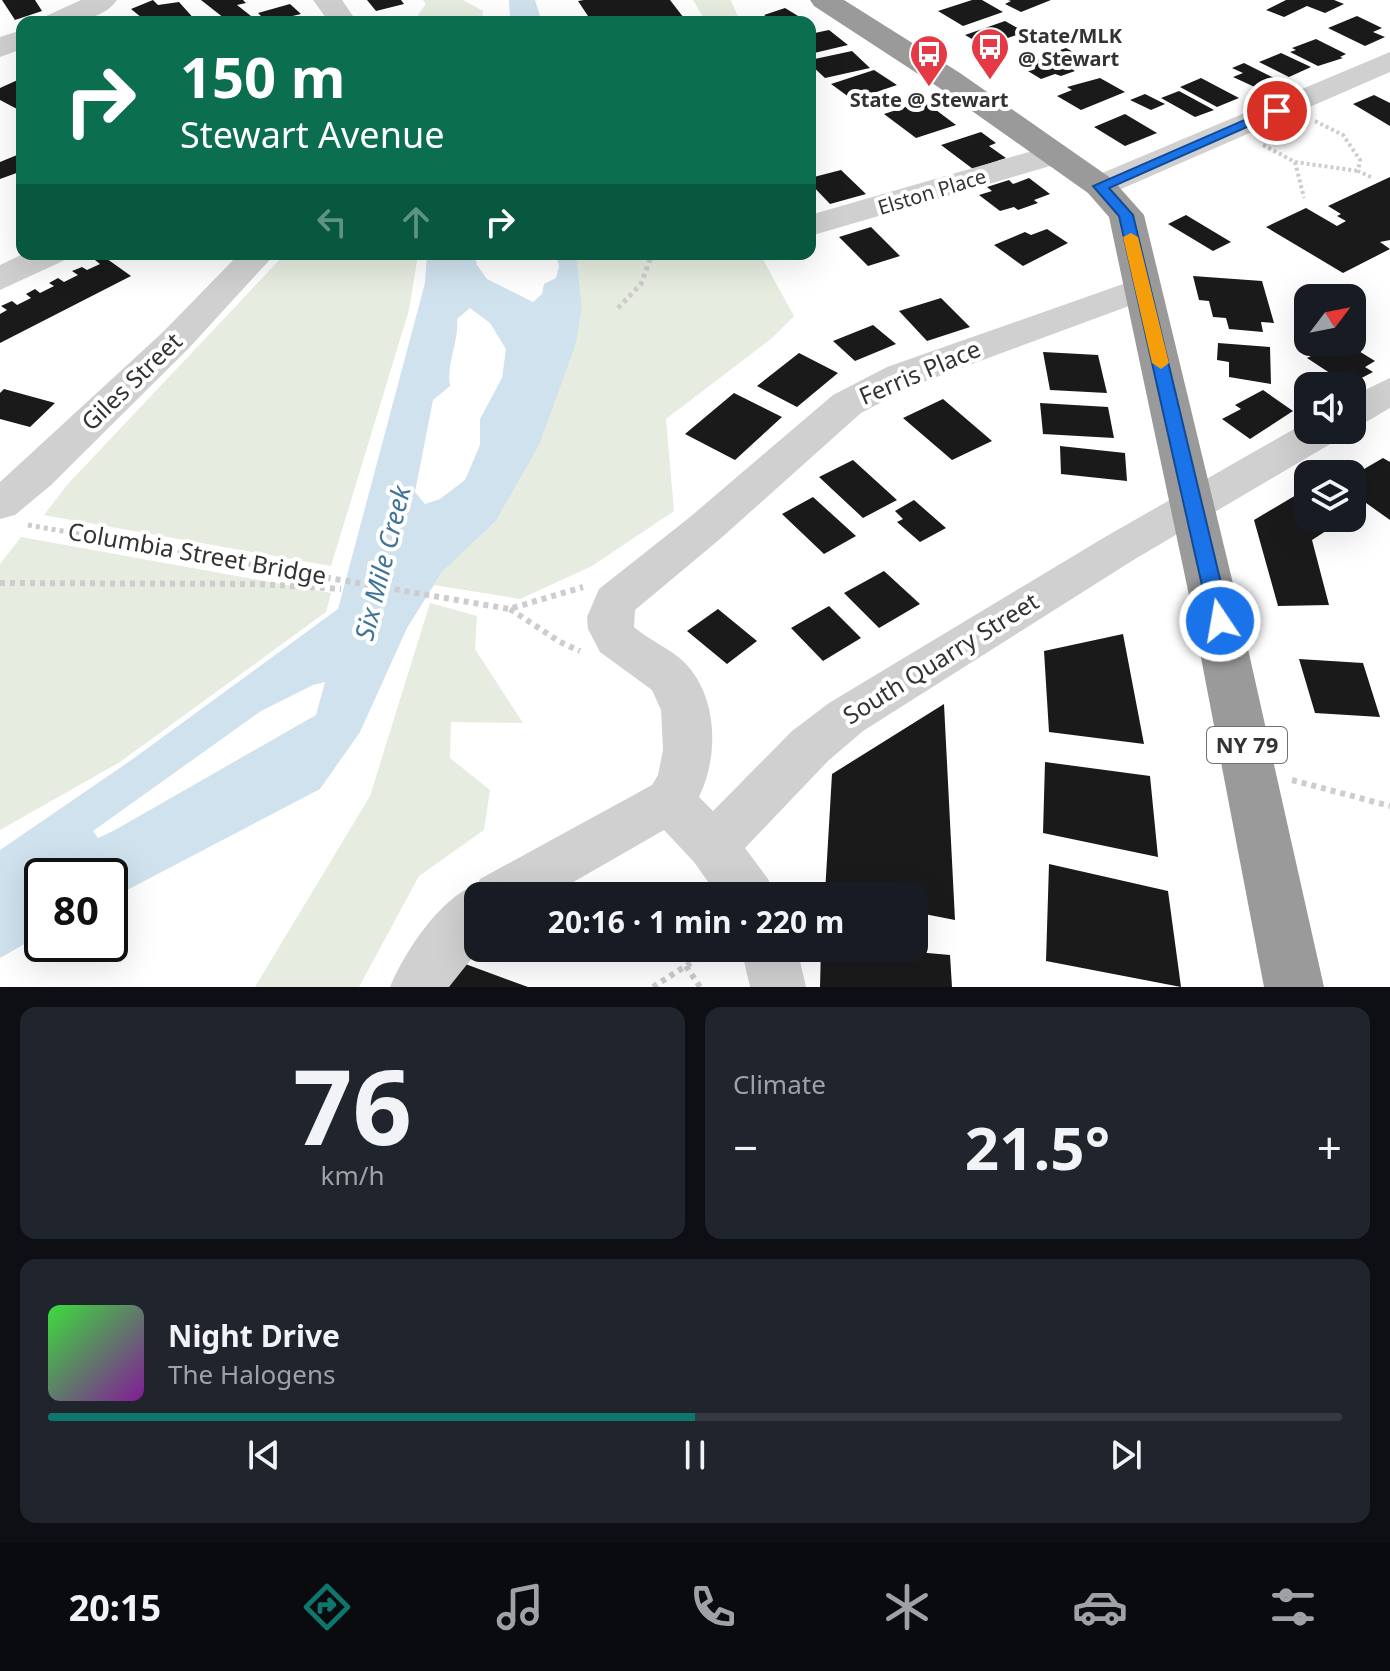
<!DOCTYPE html>
<html lang="en">
<head>
<meta charset="utf-8">
<style>
  :root { --surface:#171b24; --page:#20242c; --text:#f1f3f6; --muted:#9ea1a6; --line:#363941; --accent:#0f766e }
  body { margin:0; font-family:"Noto Sans",sans-serif; background:var(--page); color:var(--text); height:100vh; display:flex; flex-direction:column; font-size:30px; white-space:nowrap }
  * { box-sizing:border-box; margin:0 }
  p { font-size:26px; color:var(--muted) }
  .icon { flex:none; width:44px; height:44px; fill:none; stroke:currentColor; stroke-width:2; stroke-linecap:round; stroke-linejoin:round }
  .map { position:relative; height:987px; overflow:hidden }
  .sheet { display:flex; flex-direction:column; gap:20px; padding:20px; background:#0d0f14; flex:1 }
  .sheet>* { flex:none }
  .hud { position:absolute; left:16px; top:16px; width:800px; height:244px; border-radius:16px; box-shadow:0 8px 32px #0002; background:#0b6e4f; color:#fff; overflow:hidden }
  .needle { width:52px; rotate:58deg }
  .controls { position:absolute; left:1294px; top:284px; display:grid; gap:16px }
  .controls a { display:grid; place-items:center; width:72px; height:72px; border-radius:16px; background:var(--surface); box-shadow:0 8px 32px #0002; font-size:40px }
  .speed { position:absolute; left:24px; top:858px; display:flex; gap:16px; font-size:40px; font-weight:700; text-align:center }
  .speed>* { display:grid; place-content:center; width:104px; height:104px; border-radius:50%; background:var(--surface); box-shadow:0 8px 32px #0002; line-height:1 }
  .speed .limit { border:4px solid #111; border-radius:12px; background:#fff; color:#111 }
  .pin { position:absolute; display:grid; place-items:center; width:68px; height:68px; color:#fff; margin:-34px; border:4px solid #fff; border-radius:50%; box-shadow:0 2px 8px #0007 }
  .me { position:absolute; width:88px; margin:-44px; rotate:348deg; stroke-linejoin:round; filter:drop-shadow(0 0 6px #0008) }
  .turn { display:flex; align-items:center; gap:28px; height:168px; padding:0 32px; font-size:36px }
  .turn .icon { width:104px; height:104px; stroke-width:2.5 }
  .turn b { display:block; font-size:56px; line-height:68px }
  .lanes { display:flex; align-items:center; height:76px; padding:0 32px; background:#0003; justify-content:center; gap:40px; direction:ltr }
  .lanes .off { opacity:.35 }
  .big { font-size:60px; font-weight:700; line-height:1.1 }
  .sheet .tile { flex:1; display:flex; flex-direction:column; justify-content:center; gap:12px; min-width:0; padding:0 28px; border-radius:16px; background:var(--page) }
  .sheet .dial { align-items:center; gap:0 }
  .dial b { font-size:104px; line-height:1 }
  .song { display:flex; align-items:center; gap:24px }
  .cover { width:96px; height:96px; border-radius:12px; background:linear-gradient(135deg,hsl(120 70% 55%),hsl(290 70% 35%)) }
  .played { height:8px; border-radius:4px; background:linear-gradient(90deg,var(--accent) 50%,var(--line) 50%) }
  .keys { display:flex; justify-content:space-around; direction:ltr }
  .heat { display:flex; justify-content:space-between; align-items:center; font-size:44px; direction:ltr }
  .sheet .tiles { flex:1; display:grid; gap:20px; grid-template-columns:1fr 1fr }
  .tile:last-child { grid-column:span 2 }
  .trip { position:absolute; left:464px; top:882px; width:464px; height:80px; border-radius:16px; background:var(--surface); box-shadow:0 8px 32px #0002; font-weight:700; line-height:80px; text-align:center }
  .dock { display:flex; height:128px; justify-content:space-around; align-items:center; background:#090b0e; color:var(--muted) }
  .dock .icon { width:56px; height:56px }
  .dock .current { color:var(--accent) }
  .dock b { font-size:36px; color:var(--text) }
  .map>svg:first-child { display:block }
  .green { fill:#e6ecdf }
  .water { fill:#cfe2ee; fill-rule:evenodd }
  .building { fill:#1a1a1a }
  .lines { fill:none; stroke-linecap:round; stroke-linejoin:round }
  .path-far2 { stroke:#cdcdcd; stroke-width:4; stroke-dasharray:3 3; stroke-linecap:butt }
  .path-far1 { stroke:#cdcdcd; stroke-width:5; stroke-dasharray:4 4; stroke-linecap:butt }
  .path { stroke:#cdcdcd; stroke-width:6; stroke-dasharray:5 5; stroke-linecap:butt }
  .minor { fill:#d0d0d0; fill-rule:evenodd }
  .highway { fill:#9a9a9a; fill-rule:evenodd }
  .route { fill:#1a73e8; stroke:#114b97; stroke-width:2 }
  .slow { fill:#f59e0b }
  .labels { text-anchor:middle; stroke-width:8; stroke-linejoin:round; paint-order:stroke }
  .far-poi-label { font-size:20px; font-weight:bold; fill:#333; stroke:#fff; text-anchor:start }
  .far-street-label { font-size:20px; fill:#333; stroke:#fff }
  .shield { fill:#fff; stroke:#707070; stroke-width:2 }
  .shield-label { font-size:22px; font-weight:bold; fill:#333 }
  .street-label { font-size:24px; fill:#333; stroke:#fff }
  .water-label { font-size:26px; font-style:italic; fill:#3f7597; stroke:#fff }
</style>
</head>
<body>
<div class="map">
<svg width="1390" height="987" viewBox="0 0 1390 987">
  <rect width="100%" height="100%" fill="#fff"/>
  <path class="green" d="M 423,0 L 463,0 L 483,11 L 482,22 L 421,22 L 418,15 L 426,4 Z
    M 693,0 L 731,0 L 740,22 L 706,22 Z
    M 285,254 L 418,254 L 409,310 L 331,566 L 44,515 L 67,485 Z
    M 576,254 L 760,254 L 794,316 L 771,339 L 666,419 L 674,511 L 592,566 L 520,599 L 434,585 L 442,572 L 495,522 L 582,305 Z
    M 21,537 L 331,593 L 326,612 L 120,762 L 0,830 L 0,564 Z
    M 430,603 L 477,616 L 475,649 L 523,723 L 451,722 L 450,758 L 490,790 L 484,830 L 419,876 L 359,987 L 255,987 L 370,796 Z"/>
  <path class="water" d="M 509,0 L 535,0 L 542,22 L 504,22 L 510,17 Z
    M 427,254 L 474,254 L 477,265 L 487,279 L 533,302 L 542,294 L 544,284 L 556,278 L 559,266 L 556,254 L 576,254 L 582,305 L 576,343 L 539,445 L 495,522 L 442,572 L 407,628 L 360,732 L 320,789 L 110,899 L 110,876 L 42,876 L 42,934 L 0,958 L 0,850 L 130,761 L 338,609 L 425,283 ZM 470,308 L 490,323 L 506,349 L 502,378 L 480,419 L 480,445 L 465,480 L 440,499 L 425,504 L 415,492 L 433,400 L 450,386 C 446,362 459,343 457,319 ZM 325,682 L 316,715 L 115,830 L 98,838 L 93,831 L 261,711 L 313,685 Z"/>
  <path class="building" d="M 2,0 L 35,0 L 42,11 L 15,20 Z
    M 153,0 L 158,5 L 179,2 L 197,22 L 147,22 L 131,9 Z
    M 201,0 L 243,0 L 246,3 L 237,5 L 251,16 L 229,22 Z
    M 367,0 L 401,0 L 404,4 L 376,11 Z
    M 584,0 L 670,0 L 687,22 L 592,22 L 578,1 Z
    M 972,0 L 982,0 L 1003,12 L 963,26 L 938,11 Z
    M 1008,0 L 1051,0 L 1021,12 L 1005,4 L 1011,1 Z
    M 1286,0 L 1334,0 L 1344,4 L 1325,13 L 1307,6 L 1284,17 L 1266,10 Z
    M 290,4 L 301,14 L 267,22 L 258,13 Z
    M 785,8 L 808,22 L 775,22 L 764,15 Z
    M 1357,16 L 1382,28 L 1373,32 L 1385,37 L 1365,46 L 1328,28 Z
    M 1005,21 L 1025,32 L 984,46 L 965,35 Z
    M 829,30 L 848,45 L 810,54 L 810,34 Z
    M 1316,39 L 1346,54 L 1340,57 L 1343,58 L 1318,66 L 1290,52 L 1296,50 L 1292,48 Z
    M 1066,48 L 1082,57 L 1063,64 L 1075,71 L 1061,76 L 1055,74 L 1041,79 L 1018,65 Z
    M 852,51 L 870,68 L 825,78 L 810,64 L 810,60 Z
    M 1281,53 L 1311,67 L 1289,77 L 1259,62 Z
    M 1244,63 L 1282,82 L 1259,89 L 1233,77 L 1243,73 L 1232,68 Z
    M 874,70 L 897,85 L 853,100 L 831,84 Z
    M 22,78 L 22,106 L 17,109 L 0,100 L 0,88 Z
    M 1100,78 L 1125,92 L 1081,110 L 1057,96 L 1072,90 L 1067,87 Z
    M 1201,78 L 1239,98 L 1217,107 L 1180,87 Z
    M 1179,91 L 1214,110 L 1195,117 L 1161,98 Z
    M 1145,94 L 1165,104 L 1151,110 L 1130,100 Z
    M 1374,95 L 1390,103 L 1390,126 L 1353,104 Z
    M 924,101 L 956,125 L 916,138 L 884,114 Z
    M 1125,114 L 1157,133 L 1125,146 L 1094,127 Z
    M 981,132 L 996,143 L 989,146 L 1006,158 L 973,169 L 941,145 Z
    M 22,153 L 22,171 L 0,179 L 0,162 Z
    M 841,170 L 866,194 L 830,204 L 810,183 L 810,178 Z
    M 1390,177 L 1390,240 L 1380,242 L 1390,249 L 1343,273 L 1266,227 L 1306,208 L 1337,226 L 1346,221 L 1337,216 L 1341,214 L 1328,206 Z
    M 1029,178 L 1050,194 L 1034,200 L 1038,203 L 1018,210 L 1014,207 L 1000,211 L 979,195 L 992,191 L 987,187 L 1009,180 L 1013,184 Z
    M 1186,215 L 1231,242 L 1213,251 L 1168,224 Z
    M 871,227 L 900,256 L 868,266 L 839,237 Z
    M 1047,229 L 1068,243 L 1023,266 L 994,245 L 1025,232 L 1031,235 Z
    M 103,256 L 131,276 L 0,343 L 0,314 L 7,310 L 1,306 L 12,301 L 17,305 L 31,298 L 26,294 L 35,289 L 40,293 L 54,286 L 49,283 L 58,278 L 64,282 L 78,275 L 72,271 L 82,267 L 87,270 L 100,264 L 95,260 Z
    M 1193,276 L 1262,281 L 1274,323 L 1261,322 L 1263,332 L 1229,329 L 1226,318 L 1213,317 L 1209,301 L 1199,300 Z
    M 941,298 L 970,327 L 927,341 L 899,311 Z
    M 873,325 L 896,344 L 855,361 L 833,341 Z
    M 1338,342 L 1344,342 L 1375,361 L 1365,367 L 1373,372 L 1348,385 L 1307,358 Z
    M 1218,343 L 1270,347 L 1271,384 L 1229,377 L 1229,362 L 1217,360 Z
    M 1043,352 L 1098,355 L 1107,393 L 1050,390 Z
    M 799,353 L 838,373 L 797,407 L 757,386 Z
    M 4,389 L 55,403 L 30,427 L 0,419 L 0,393 Z
    M 1263,390 L 1293,411 L 1250,439 L 1222,419 L 1241,409 L 1235,405 Z
    M 734,393 L 782,417 L 735,460 L 685,434 Z
    M 943,399 L 992,441 L 952,460 L 903,418 Z
    M 1040,403 L 1108,407 L 1114,438 L 1043,434 Z
    M 1060,446 L 1125,453 L 1127,481 L 1061,474 Z
    M 1383,458 L 1390,462 L 1390,520 L 1352,493 L 1352,476 Z
    M 853,460 L 897,500 L 863,518 L 819,477 Z
    M 1308,488 L 1308,518 L 1346,518 L 1312,540 L 1329,605 L 1278,606 L 1254,520 Z
    M 813,497 L 856,536 L 824,554 L 782,514 Z
    M 914,500 L 946,528 L 920,542 L 897,522 L 903,519 L 895,511 Z
    M 884,571 L 920,604 L 879,628 L 844,593 Z
    M 829,606 L 861,638 L 823,661 L 791,628 Z
    M 718,609 L 757,641 L 727,664 L 687,631 Z
    M 1123,634 L 1144,744 L 1049,732 L 1044,651 Z
    M 1299,659 L 1363,663 L 1380,717 L 1315,713 Z
    M 944,704 L 955,920 L 914,912 L 914,896 L 839,896 L 825,893 L 832,774 Z
    M 1045,762 L 1150,776 L 1158,857 L 1043,833 Z
    M 1049,864 L 1168,891 L 1181,987 L 1046,961 Z
    M 821,948 L 872,948 L 950,955 L 952,987 L 820,987 Z
    M 460,962 L 528,987 L 434,987 Z"/>
  <g class="lines">
    <path class="path-far2" d="M 1315,121 L 1343,135 L 1360,160 L 1358,171 L 1373,178
      M 1263,145 L 1295,162 L 1358,171
      M 1295,162 L 1304,198"/>
    <path class="path-far1" d="M 618,308 L 641,284 L 652,254
      M 28,525 L 317,576"/>
    <path class="path" d="M 306,574 L 509,609 L 583,587
      M 0,583 L 258,584 L 341,589
      M 510,609 L 560,642 L 580,651
      M 1292,780 L 1390,806
      M 686,966 L 700,987
      M 653,987 L 714,948"/>
    <path class="minor" d="M 81,0 L 117,0 C 101,23 66,22 42,22 L 46,16 Z
      M 313,0 L 342,0 L 357,22 L 329,22 Z
      M 22,30 L 22,49 L 0,57 L 0,37 Z
      M 1390,52 L 1390,72 L 1112,193 L 1100,196 L 1088,193 L 1084,186 L 1088,179 Z
      M 1053,145 L 1064,148 L 1069,155 L 1064,162 L 810,236 L 810,215 Z
      M 23,254 L 68,254 L 63,261 L 0,290 L 0,265 Z
      M 239,254 L 275,254 L 189,348 L 51,485 L 15,515 L 0,519 L 0,482 L 163,332 Z
      M 1143,277 L 1156,280 L 1161,288 L 1156,296 L 915,385 L 861,413 L 720,539 L 635,610 L 634,627 C 650,641 670,648 685,663 C 718,697 719,756 699,797 L 713,811 L 792,731 L 829,703 L 1105,537 L 1308,421 L 1308,430 L 1343,430 L 1337,440 L 1135,559 L 863,731 L 828,761 L 745,848 L 768,879 L 776,896 L 718,896 L 694,862 L 664,830 L 549,896 L 478,896 L 480,948 L 449,987 L 390,987 C 405,951 440,898 477,884 L 480,879 L 652,785 L 658,775 L 663,750 L 661,710 L 652,690 L 600,652 L 588,629 L 587,617 L 599,589 L 690,517 L 833,395 L 887,367 Z
      M 1390,378 L 1390,408 L 1366,422 L 1352,426 L 1352,396 Z
      M 741,948 L 797,948 L 806,987 L 750,987 Z"/>
    <path class="highway" d="M 810,0 L 844,0 L 960,73 L 1112,179 L 1144,215 L 1237,600 L 1324,987 L 1264,987 L 1190,600 L 1109,217 L 1088,193 L 938,87 L 814,6 Z"/>
  </g>
  <path class="route" d="M 1272,108 L 1283,111 L 1109,188 L 1133,215 L 1230,621 L 1227,627 L 1213,627 L 1210,621 L 1119,216 L 1093,186 Z"/>
  <path class="slow" d="M 1131,233 L 1138,237 L 1169,363 L 1161,369 L 1152,363 L 1123,237 Z"/>
  <defs>
    <symbol id="bus-pin" viewBox="-11 -11 22 30"><path d="M0 17L-7.5 6A9.5 9.5 0 1 1 7.5 6Z" fill="#e63946" stroke="#fff"/><path d="M-5-6H5V4H4V6H2V4H-2V6H-4V4H-5ZM-3.5-4V0h7V-4ZM-3.5 1.2v1.5H-2V1.2ZM2 1.2v1.5H3.5V1.2Z" fill="#fff"/></symbol>
  </defs>
  <g fill-rule="evenodd">
    <use href="#bus-pin" x="968" y="25" width="44" height="60"/>
    <use href="#bus-pin" x="907" y="32" width="44" height="60"/>
  </g>
  <g class="labels">
    <g class="far-poi-label">
      <text x="1018" y="43">State/MLK<tspan x="1018" dy="23">@ Stewart</tspan></text>
      <text x="929" y="107" text-anchor="middle">State @ Stewart</text>
    </g>
    <g class="far-street-label">
      <text transform="translate(932 192) rotate(-17)" y="7">Elston Place</text>
    </g>
    <rect class="shield" x="1207" y="727" width="80" height="36" rx="6"/>
    <g class="shield-label">
      <text x="1247" y="753">NY 79</text>
    </g>
    <g class="street-label">
      <text transform="translate(920 373) rotate(-23)" y="8">Ferris Place</text>
      <text transform="translate(132 382) rotate(-44)" y="8">Giles Street</text>
      <text transform="translate(197 554) rotate(10)" y="8">Columbia Street Bridge</text>
      <text transform="translate(941 659) rotate(-32)" y="8">South Quarry Street</text>
    </g>
    <g class="water-label">
      <text transform="translate(383 563) rotate(-76)" y="9">Six Mile Creek</text>
    </g>
  </g>
</svg>
<div class="controls">
<a><svg class="needle" viewBox="-14 -14 28 28"><path d="M0-13l5 13h-10z" fill="#e53935"/><path d="M0 13l5-13h-10z" fill="#9ea1a6"/></svg></a>
<a><svg class="icon" aria-label="sound" viewBox="0 0 24 24"><path d="M4 9h4l5-4v14l-5-4H4zM17 9q2 3 0 6"/></svg></a>
<a><svg class="icon" aria-label="layers" viewBox="0 0 24 24"><path d="M12 4l9 5-9 5-9-5zM3 14l9 5 9-5"/></svg></a>
</div>
<div class="speed"><div class="limit">80</div></div>
<div class="pin" style="left:1277px;top:111px;background:#d93025"><svg class="icon" aria-label="arrive" viewBox="0 0 24 24"><path d="M6 21V4h12l-3 4 3 4H6"/></svg></div>
<svg class="me" style="left:1220px;top:621px" viewBox="-20 -20 40 40"><circle r="17" fill="#1a73e8" stroke="#fff" stroke-width="3"/><path d="M0-11L8 9 0 5-8 9z" fill="#fff"/></svg>
<div class="trip">20:16 · 1 min · 220 m</div>
<div class="hud">
<div class="turn"><svg class="icon" aria-label="right" viewBox="0 0 24 24"><path d="M7 20v-9h11M14 6l5 5-5 5"/></svg><div><b>150 m</b>Stewart Avenue</div></div>
<div class="lanes"><svg class="icon off" aria-label="left" viewBox="0 0 24 24"><path d="M17 20v-9H6M10 6l-5 5 5 5"/></svg><svg class="icon off" aria-label="ahead" viewBox="0 0 24 24"><path d="M12 20V5M6 11l6-6 6 6"/></svg><svg class="icon" aria-label="right" viewBox="0 0 24 24"><path d="M7 20v-9h11M14 6l5 5-5 5"/></svg></div>
</div>
</div>
<section class="sheet">
<div class="tiles">
<div class="tile dial"><b>76</b><p>km/h</p></div>
<div class="tile"><p>Climate</p>
<div class="heat"><a>−</a><b class="big">21.5°</b><a>+</a></div>
</div>
<div class="tile">
<div class="song"><i class="cover"></i><div><b>Night Drive</b><p>The Halogens</p></div></div>
<div class="played"></div>
<div class="keys"><svg class="icon" aria-label="previous" viewBox="0 0 24 24"><path d="M18 5L8 12l10 7zM5 5v14"/></svg><svg class="icon" aria-label="pause" viewBox="0 0 24 24"><path d="M8 5v14M16 5v14"/></svg><svg class="icon" aria-label="next" viewBox="0 0 24 24"><path d="M6 5l10 7-10 7zM19 5v14"/></svg></div>
</div>
</div>
</section>
<nav class="dock">
<b>20:15</b>
<svg class="icon current" aria-label="directions" viewBox="0 0 24 24"><path d="M12 3l9 9-9 9-9-9zM9 14v-3h6M13 9l2 2-2 2"/></svg>
<svg class="icon" aria-label="music" viewBox="0 0 24 24"><path d="M9 18V5l10-2v13"/><circle cx="6" cy="18" r="3"/><circle cx="16" cy="16" r="3"/></svg>
<svg class="icon" aria-label="phone" viewBox="0 0 24 24"><path d="M5 4h4l2 5-3 2q2 4 5 5l2-3 5 2v4C11 20 4 13 5 4z"/></svg>
<svg class="icon" aria-label="climate" viewBox="0 0 24 24"><path d="M12 3v18M4 7l16 10M4 17L20 7"/></svg>
<svg class="icon" aria-label="car" viewBox="0 0 24 24"><path d="M5 17H2v-5l4-1 3-4h7l3 4 3 1v5h-3M9 17h6M6 11h13"/><circle cx="7" cy="17" r="2"/><circle cx="17" cy="17" r="2"/></svg>
<svg class="icon" aria-label="filters" viewBox="0 0 24 24"><path d="M4 7h16M4 17h16"/><circle cx="9" cy="7" r="2"/><circle cx="15" cy="17" r="2"/></svg>
</nav>
</body>
</html>
